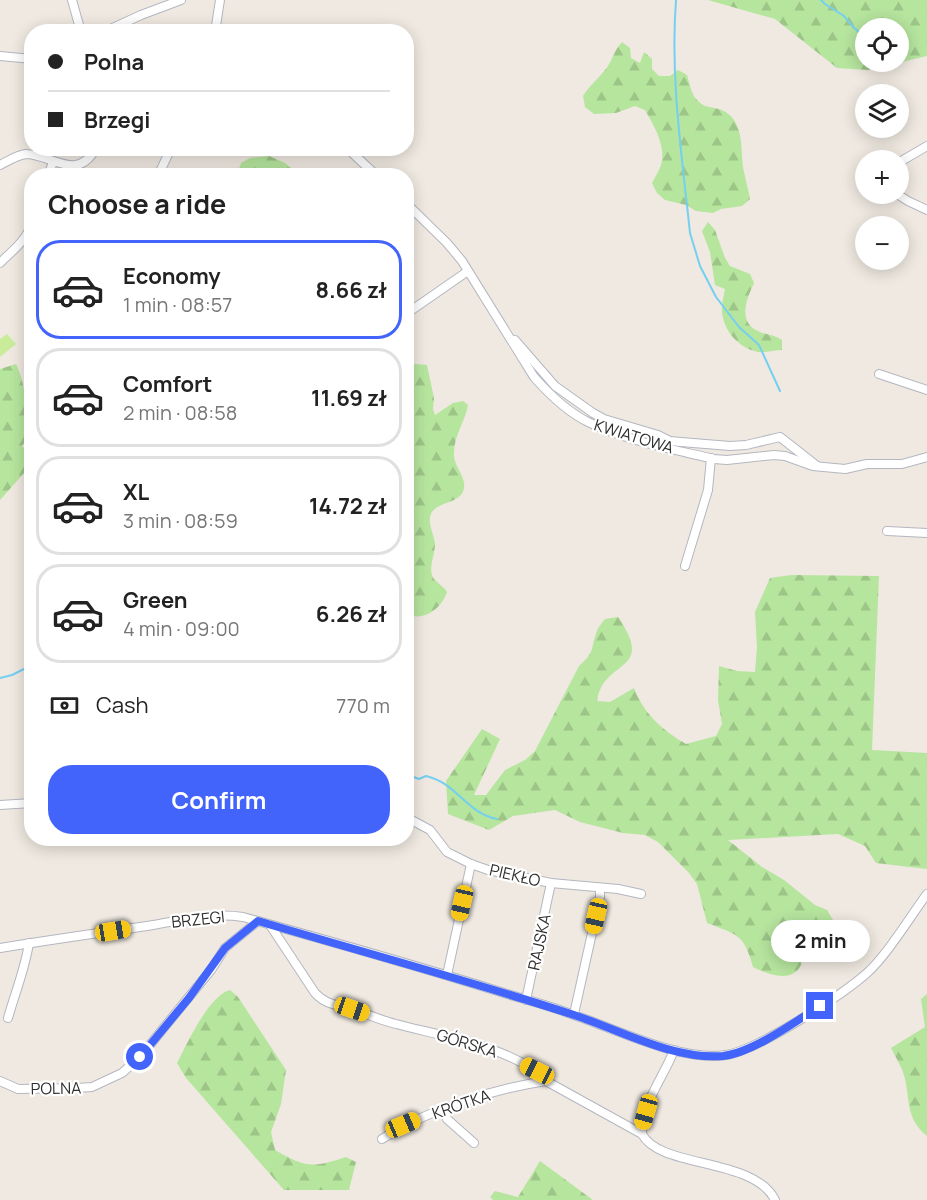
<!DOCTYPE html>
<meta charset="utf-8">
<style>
:root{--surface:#fff;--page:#f2f2f2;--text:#222;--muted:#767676;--line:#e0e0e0;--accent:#4264fb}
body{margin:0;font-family:Manrope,sans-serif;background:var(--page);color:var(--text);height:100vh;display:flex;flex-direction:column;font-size:22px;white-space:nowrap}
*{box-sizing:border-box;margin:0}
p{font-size:20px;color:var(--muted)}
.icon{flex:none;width:33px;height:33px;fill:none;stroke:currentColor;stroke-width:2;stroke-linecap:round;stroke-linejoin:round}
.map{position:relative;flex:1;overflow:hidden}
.drawer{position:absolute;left:24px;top:168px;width:390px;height:678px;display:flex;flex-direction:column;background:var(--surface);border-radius:24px;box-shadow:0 3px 15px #0003}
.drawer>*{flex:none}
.banner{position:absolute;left:24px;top:24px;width:390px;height:132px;border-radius:24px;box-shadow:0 3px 15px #0003;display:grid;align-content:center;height:132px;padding:0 24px;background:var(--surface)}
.fabs{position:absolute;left:855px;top:18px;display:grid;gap:12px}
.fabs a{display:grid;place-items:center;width:54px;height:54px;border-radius:50%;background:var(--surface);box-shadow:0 3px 15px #0003;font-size:30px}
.end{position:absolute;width:27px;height:27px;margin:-14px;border:8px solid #4264fb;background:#fff;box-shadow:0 0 0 3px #fff}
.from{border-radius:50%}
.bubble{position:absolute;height:42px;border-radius:21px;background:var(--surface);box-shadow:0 3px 15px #0003;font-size:20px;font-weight:700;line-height:42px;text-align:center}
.car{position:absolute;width:18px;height:36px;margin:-18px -9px;border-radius:8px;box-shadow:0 0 4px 2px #0007;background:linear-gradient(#f5c518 24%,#345 0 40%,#f5c518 0 76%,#345 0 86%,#f5c518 0)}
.banner b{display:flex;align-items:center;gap:21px;height:57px;font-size:22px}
.banner b+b{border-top:2px solid var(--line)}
.banner i{width:15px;height:15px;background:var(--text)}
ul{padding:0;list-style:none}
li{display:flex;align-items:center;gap:18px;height:99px;margin:0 12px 9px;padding:0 12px;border:3px solid var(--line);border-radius:24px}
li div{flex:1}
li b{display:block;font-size:22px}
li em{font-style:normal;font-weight:700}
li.active{border-color:var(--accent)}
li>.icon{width:54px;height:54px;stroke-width:1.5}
h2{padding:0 24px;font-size:27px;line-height:72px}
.pay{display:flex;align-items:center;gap:15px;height:66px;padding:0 24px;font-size:22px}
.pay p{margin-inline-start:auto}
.cta{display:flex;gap:12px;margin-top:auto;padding:12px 24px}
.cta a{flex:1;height:69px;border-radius:24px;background:var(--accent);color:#fff;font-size:24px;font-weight:700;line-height:69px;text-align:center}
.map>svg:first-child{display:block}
.forest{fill:url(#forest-firs);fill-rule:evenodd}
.pitch{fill:#c9ec9a}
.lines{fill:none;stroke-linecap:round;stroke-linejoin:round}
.stream{stroke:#75cff0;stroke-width:2}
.minor-casing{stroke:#b4b7c1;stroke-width:10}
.minor{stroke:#fff;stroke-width:8}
.route{stroke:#4264fb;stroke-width:8}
.labels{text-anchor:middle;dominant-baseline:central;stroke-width:4.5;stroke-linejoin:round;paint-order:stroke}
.street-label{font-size:16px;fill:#2e2e2e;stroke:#fff}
</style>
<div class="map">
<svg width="927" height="1200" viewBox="0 0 927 1200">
<defs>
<pattern id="forest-firs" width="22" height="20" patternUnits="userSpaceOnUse" patternTransform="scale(1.5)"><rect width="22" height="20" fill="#b6e59e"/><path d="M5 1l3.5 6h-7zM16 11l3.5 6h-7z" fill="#9dc588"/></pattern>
</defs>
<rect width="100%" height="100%" fill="#efe9e1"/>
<g class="forest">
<path d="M 708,0 L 927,0 L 927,56 L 868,70 L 837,68 L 775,19 ZM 866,28 L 898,28 L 898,62 L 866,62 Z"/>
<path d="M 622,42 L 630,48 L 631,58 L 640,63 L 644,52 L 652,59 L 652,69 L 659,76 L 670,76 L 678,70 L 687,75 C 690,84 691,95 698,101 C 708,112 722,103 734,120 C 743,133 741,152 743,167 C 745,178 748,188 750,199 L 742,206 L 721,209 L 713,213 L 696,211 L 686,205 L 665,200 L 657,193 L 652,183 C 655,177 659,171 661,165 C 667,147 653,124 645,110 L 635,106 L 616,113 L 594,114 L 585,107 L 583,96 C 589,86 598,79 605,70 C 613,61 613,51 622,42 Z"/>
<polygon points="269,156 285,163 300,175 237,175 241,163 250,158"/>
<path d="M 708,222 L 715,230 L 725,258 L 730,266 L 750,274 L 754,283 C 746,300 737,323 760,332 C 769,335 775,335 782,340 L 782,350 C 774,350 765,353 758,352 C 739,348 724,332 722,312 C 721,305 724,296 725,289 L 715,285 L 710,252 L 702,231 Z"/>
<path d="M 406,363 L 427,365 L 434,398 L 433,409 L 435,415 L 453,403 L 463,401 L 468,405 C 465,422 454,435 454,453 C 453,466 466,476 464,488 C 462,503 440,501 432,512 C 426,521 434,534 435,544 C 435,554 429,567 432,575 C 434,582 443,585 447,592 C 441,609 424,622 406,614 Z"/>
<path d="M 16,364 C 27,386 26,412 29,437 L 22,446 L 31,456 L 31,473 L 25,472 L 0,500 L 0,369 Z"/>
<path d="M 791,575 L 879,576 L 872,750 L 927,753 L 927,869 L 876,863 L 865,846 L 838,834 L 728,840 L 762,867 L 784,880 L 815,905 L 827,910 L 833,920 L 829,933 L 805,941 C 803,948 804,959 801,965 C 792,984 766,974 753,967 C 744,934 738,935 707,923 L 697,884 L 689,873 L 658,842 L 645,835 L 623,833 L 580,822 L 555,810 L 513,816 L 489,830 L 448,814 L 446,781 L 482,729 L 500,739 L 474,795 L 486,795 L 505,770 L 525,760 L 535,751 L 579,666 C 596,651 590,649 597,631 C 598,627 603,622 605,619 L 618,617 C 657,674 603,658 597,701 L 610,702 L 634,688 C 644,714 662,730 686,744 L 716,736 L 722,724 L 718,700 L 719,666 L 737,671 L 755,672 L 757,647 L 755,612 L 770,578 Z"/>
<path d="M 230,990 L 238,997 L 286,1070 L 281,1104 L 271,1132 L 275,1150 C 306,1168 312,1168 346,1157 L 356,1162 L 349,1190 L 284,1190 L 186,1078 L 177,1063 C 187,1044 209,995 230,990 Z"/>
<path d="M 927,994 L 927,1136 C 906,1119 910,1101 905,1079 C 903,1069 896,1058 891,1048 L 925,1027 L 921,999 Z"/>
<polygon points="540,1161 593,1200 493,1200 490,1197 495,1191 518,1197"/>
</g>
<polygon class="pitch" points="7,334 16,344 0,357 0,339"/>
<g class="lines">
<g class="stream">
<path d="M 676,0 C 670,78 682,156 690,233 L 700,266 L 716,297 L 739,327 L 759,345 L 780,391"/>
<polyline points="821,0 825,4 844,16 854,28 866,37"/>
<polyline points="898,56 900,57"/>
<polyline points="0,678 12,675 32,665"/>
<path d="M 406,774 L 419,779 L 426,776 C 457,783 466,813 497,819"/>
</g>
<g class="minor-casing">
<g id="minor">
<polyline points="72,0 81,32"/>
<polyline points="104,32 141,15 181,0"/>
<polyline points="215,32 220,0"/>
<polyline points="0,56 32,59"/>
<polyline points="347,148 377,176"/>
<polyline points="898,163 927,146"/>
<path d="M 0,165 C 8,161 17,155 26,154 C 51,154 77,183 96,148"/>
<polyline points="48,176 53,162"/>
<polyline points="158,176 171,148"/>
<polyline points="897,194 908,201 927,210"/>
<path d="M 406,203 L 447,243 L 462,261 L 534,377 C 549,394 568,412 588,422 C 627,441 672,449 714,459 L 727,460 L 774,455 L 785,456 L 813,466 L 845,469 L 867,464 L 902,464 L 927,457"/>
<path d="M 0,263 C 13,250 26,241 32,223"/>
<polyline points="406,314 468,271"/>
<polyline points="515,340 555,386 593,413 604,419 658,435 670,441 681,442 730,446 746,445 780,437 817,466"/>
<polyline points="879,374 927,390"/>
<polyline points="887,531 927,533"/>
<polyline points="685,566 708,490 711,458"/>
<polyline points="0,805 32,803"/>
<polyline points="406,817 430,830 447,852 471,864 488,870 551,883 618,889 641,894"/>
<path d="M 270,925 L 315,993 C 328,1007 339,1004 356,1010 C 369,1015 383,1021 396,1024 C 440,1036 515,1047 546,1081 L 642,1134 C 660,1169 754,1157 775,1200"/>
<path d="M 0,948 C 49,940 98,933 147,926 C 180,921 209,912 243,917 C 330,941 418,966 504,993 C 527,1000 551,1006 574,1015 C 616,1029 681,1062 726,1055 C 758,1050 842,995 867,973 C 887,955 910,917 927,894"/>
<polyline points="447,975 471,864"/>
<polyline points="526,1000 551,883"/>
<polyline points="574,1014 600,897 600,888"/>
<path d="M 8,1018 C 15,993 25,969 29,943"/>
<polyline points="0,1081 18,1089 77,1088 92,1087 122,1073 140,1057 211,970 225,948 258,921"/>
<polyline points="444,1110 447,1119 474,1143"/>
<path d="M 642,1134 C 641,1104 664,1077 674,1050"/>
<path d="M 382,1139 C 427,1110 493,1089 546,1081"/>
</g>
</g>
<use href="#minor" class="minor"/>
</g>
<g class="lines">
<path class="route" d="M 140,1057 L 189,998 L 225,948 L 258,921 C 362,952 467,980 571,1014 C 618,1029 672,1060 723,1056 C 752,1053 795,1022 820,1006"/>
</g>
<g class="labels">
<g class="street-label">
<text transform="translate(634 436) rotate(17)">KWIATOWA</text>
<text transform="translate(515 875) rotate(13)">PIEKŁO</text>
<text transform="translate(198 919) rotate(-6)">BRZEGI</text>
<text transform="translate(539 942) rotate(-78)">RAJSKA</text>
<text transform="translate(467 1043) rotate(17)">GÓRSKA</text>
<text transform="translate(56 1088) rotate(-1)">POLNA</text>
<text transform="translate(461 1104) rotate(-19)">KRÓTKA</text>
</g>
</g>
</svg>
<div class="fabs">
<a><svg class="icon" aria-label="locate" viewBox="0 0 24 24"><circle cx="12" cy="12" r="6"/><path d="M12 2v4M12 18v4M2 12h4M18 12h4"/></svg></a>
<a><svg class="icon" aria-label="layers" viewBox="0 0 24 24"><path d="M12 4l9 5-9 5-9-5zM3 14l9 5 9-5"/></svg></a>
<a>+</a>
<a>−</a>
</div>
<i class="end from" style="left:140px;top:1057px"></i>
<i class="end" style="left:820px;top:1006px"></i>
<div class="bubble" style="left:771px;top:920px;width:99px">2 min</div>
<i class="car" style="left:462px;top:903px;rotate:193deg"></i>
<i class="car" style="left:596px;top:916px;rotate:193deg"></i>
<i class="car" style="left:113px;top:931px;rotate:81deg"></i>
<i class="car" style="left:352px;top:1009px;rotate:109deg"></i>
<i class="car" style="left:537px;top:1071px;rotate:297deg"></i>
<i class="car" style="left:646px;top:1112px;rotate:196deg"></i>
<i class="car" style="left:403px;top:1125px;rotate:67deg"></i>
<div class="banner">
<b><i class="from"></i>Polna</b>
<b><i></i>Brzegi</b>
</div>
<section class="drawer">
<h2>Choose a ride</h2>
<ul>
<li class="active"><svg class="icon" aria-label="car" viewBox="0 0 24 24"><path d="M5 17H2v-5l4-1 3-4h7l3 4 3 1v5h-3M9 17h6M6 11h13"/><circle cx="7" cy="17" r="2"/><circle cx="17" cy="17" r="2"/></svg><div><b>Economy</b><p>1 min · 08:57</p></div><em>8.66 zł</em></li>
<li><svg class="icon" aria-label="car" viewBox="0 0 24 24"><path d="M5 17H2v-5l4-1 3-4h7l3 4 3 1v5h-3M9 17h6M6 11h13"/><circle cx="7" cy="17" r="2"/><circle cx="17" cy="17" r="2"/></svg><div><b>Comfort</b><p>2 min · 08:58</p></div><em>11.69 zł</em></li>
<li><svg class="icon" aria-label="car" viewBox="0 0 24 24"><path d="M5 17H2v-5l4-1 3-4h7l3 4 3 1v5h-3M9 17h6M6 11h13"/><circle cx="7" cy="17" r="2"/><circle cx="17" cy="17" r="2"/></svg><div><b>XL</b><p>3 min · 08:59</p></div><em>14.72 zł</em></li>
<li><svg class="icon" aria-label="car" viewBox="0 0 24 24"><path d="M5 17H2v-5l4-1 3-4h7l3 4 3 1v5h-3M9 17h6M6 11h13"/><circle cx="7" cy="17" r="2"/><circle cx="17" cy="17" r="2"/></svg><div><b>Green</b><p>4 min · 09:00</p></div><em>6.26 zł</em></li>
</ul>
<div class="pay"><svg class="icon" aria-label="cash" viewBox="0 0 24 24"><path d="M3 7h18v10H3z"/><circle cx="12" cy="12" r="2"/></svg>Cash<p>770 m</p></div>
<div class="cta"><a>Confirm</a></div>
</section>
</div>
